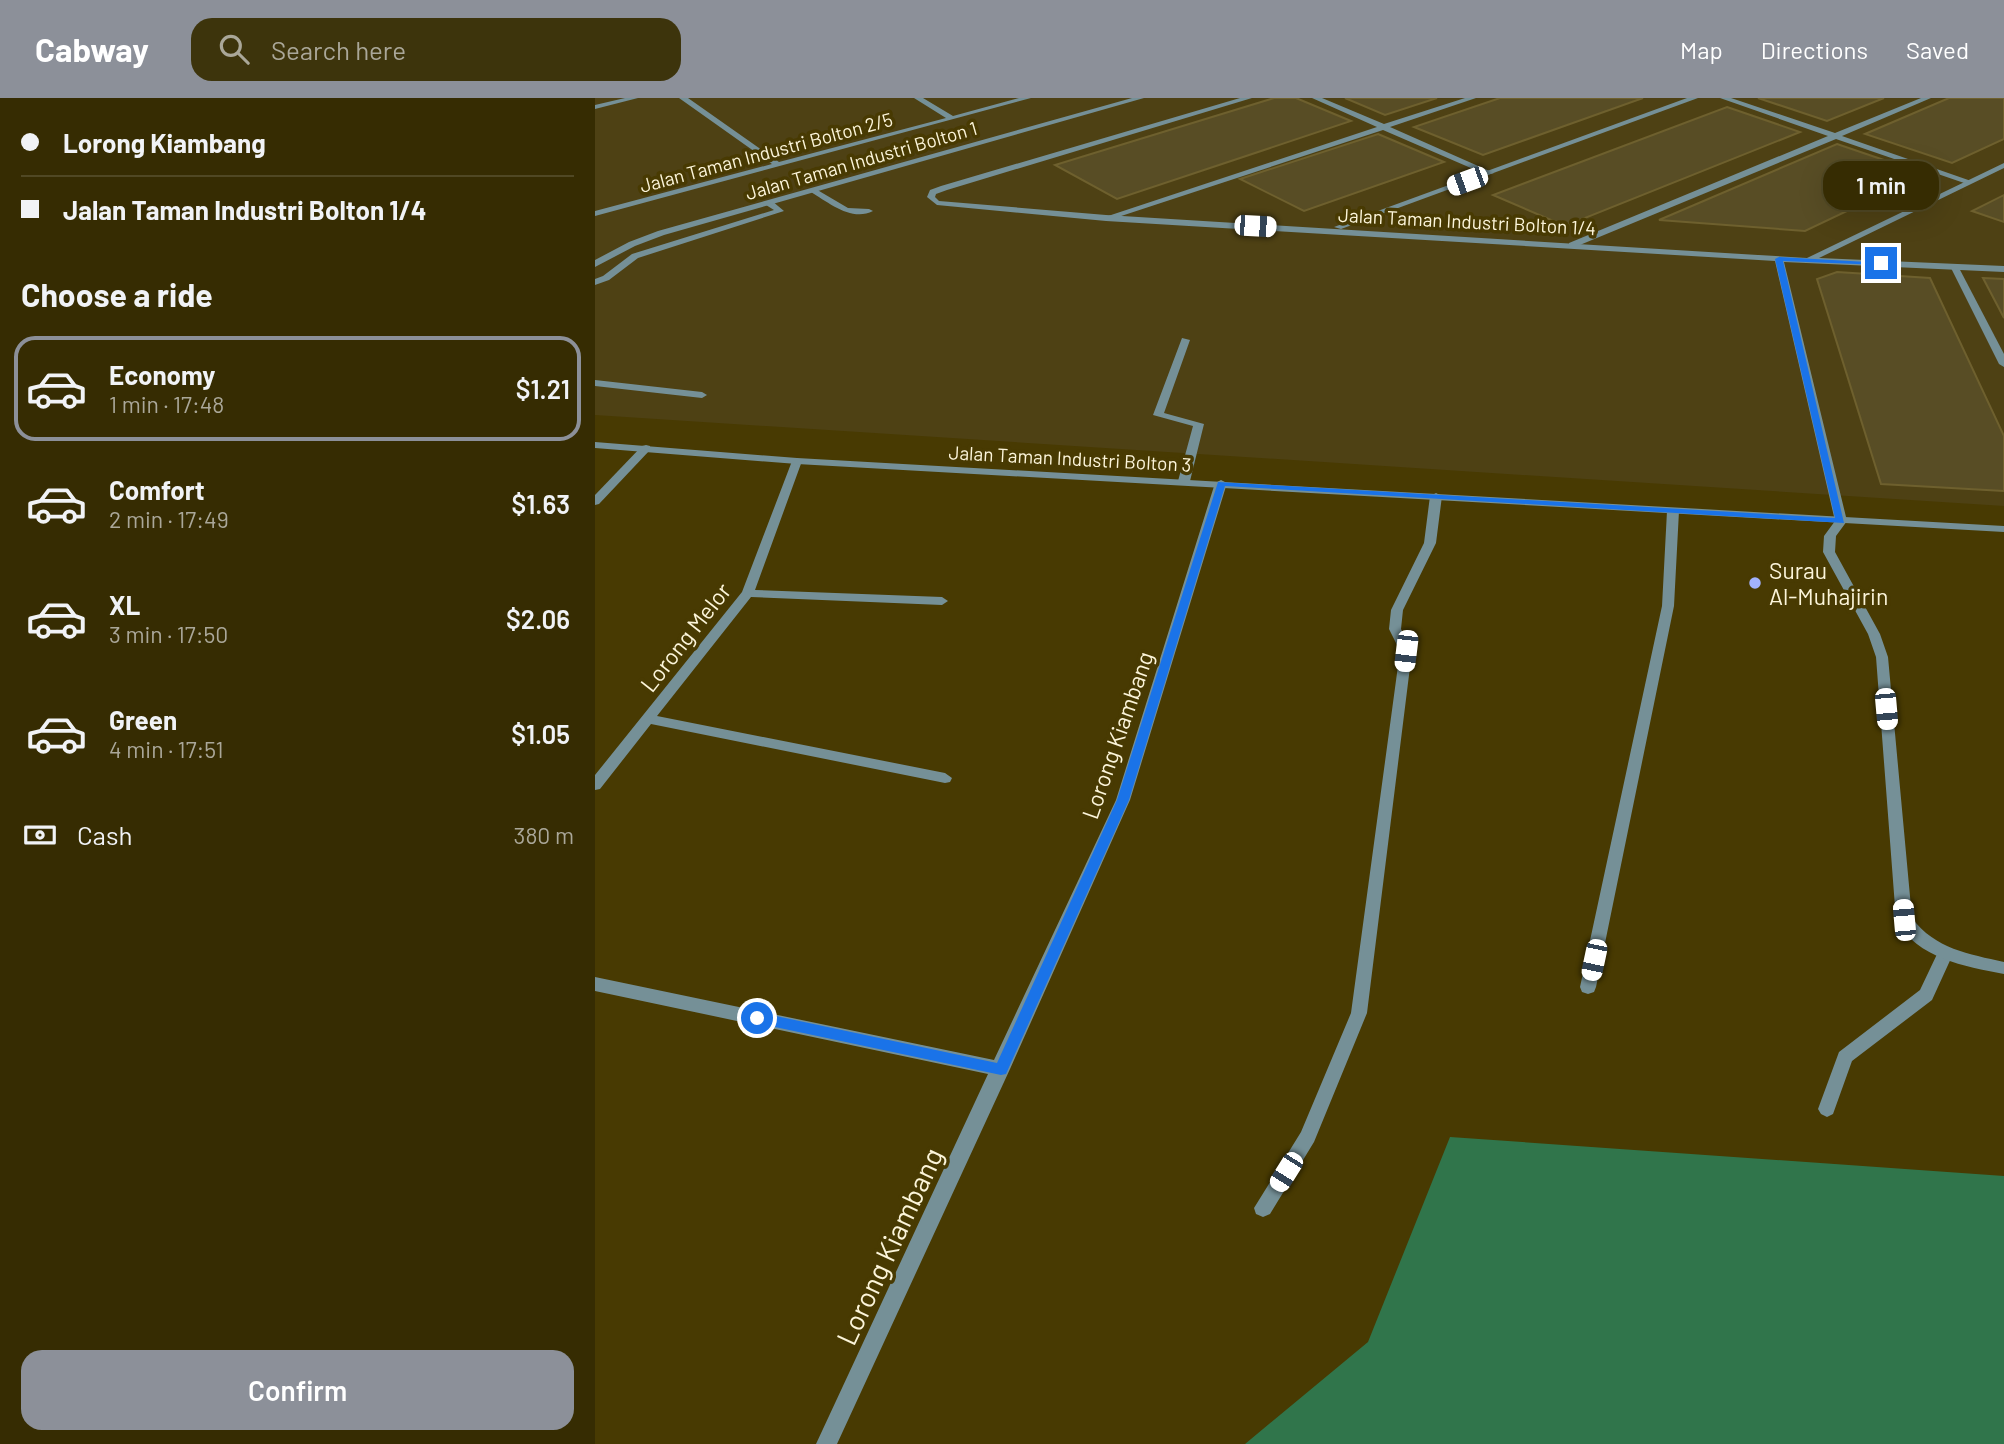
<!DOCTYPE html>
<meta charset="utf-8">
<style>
:root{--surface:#362c02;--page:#3d340c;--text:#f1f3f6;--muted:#aaa799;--line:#504824;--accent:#8c9099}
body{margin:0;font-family:Barlow,sans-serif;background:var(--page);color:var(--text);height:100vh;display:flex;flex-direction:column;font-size:26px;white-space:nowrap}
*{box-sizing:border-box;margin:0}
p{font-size:23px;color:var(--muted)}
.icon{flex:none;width:38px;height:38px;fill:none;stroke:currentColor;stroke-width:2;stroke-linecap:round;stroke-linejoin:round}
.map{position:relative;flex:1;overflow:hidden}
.drawer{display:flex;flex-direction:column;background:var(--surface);width:595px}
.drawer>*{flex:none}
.hud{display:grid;align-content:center;height:154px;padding:0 21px;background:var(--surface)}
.end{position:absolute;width:32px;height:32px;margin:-16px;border:9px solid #1a73e8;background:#fff;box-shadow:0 0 0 4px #fff}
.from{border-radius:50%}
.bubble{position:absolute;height:49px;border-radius:21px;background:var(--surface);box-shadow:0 7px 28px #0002,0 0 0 2px var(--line);font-size:23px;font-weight:600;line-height:49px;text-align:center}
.car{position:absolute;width:21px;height:42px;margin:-21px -10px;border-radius:9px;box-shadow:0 0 5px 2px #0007;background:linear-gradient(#fff 24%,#345 0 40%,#fff 0 76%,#345 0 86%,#fff 0)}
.hud b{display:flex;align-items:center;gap:24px;height:66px;font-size:26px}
.hud b+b{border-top:2px solid var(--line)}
.hud i{width:18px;height:18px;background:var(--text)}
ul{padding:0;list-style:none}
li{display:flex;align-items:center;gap:21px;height:105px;margin:0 14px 10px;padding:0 7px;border:4px solid transparent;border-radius:21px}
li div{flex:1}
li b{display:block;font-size:26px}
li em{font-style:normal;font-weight:600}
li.on{border-color:var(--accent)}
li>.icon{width:63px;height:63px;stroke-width:1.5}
h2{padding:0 21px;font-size:32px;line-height:84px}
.pay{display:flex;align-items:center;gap:18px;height:77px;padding:0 21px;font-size:26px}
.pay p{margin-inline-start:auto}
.cta{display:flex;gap:14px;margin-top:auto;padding:14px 21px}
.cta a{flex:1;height:80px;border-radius:21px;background:var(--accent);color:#fff;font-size:28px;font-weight:600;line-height:80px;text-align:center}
header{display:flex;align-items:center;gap:42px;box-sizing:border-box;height:98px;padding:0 35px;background:var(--accent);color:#fff}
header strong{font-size:33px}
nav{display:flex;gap:38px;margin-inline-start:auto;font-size:24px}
.search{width:490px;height:63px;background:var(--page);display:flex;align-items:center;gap:18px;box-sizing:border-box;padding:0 24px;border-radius:21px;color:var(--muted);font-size:26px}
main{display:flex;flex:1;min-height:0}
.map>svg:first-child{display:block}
.built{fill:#4e4114}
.green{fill:#30754b}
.building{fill:#584d25;stroke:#6e602e;stroke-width:2}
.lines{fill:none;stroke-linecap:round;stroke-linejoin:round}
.service{fill:#759097;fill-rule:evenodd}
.minor{fill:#759097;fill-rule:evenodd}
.tertiary{fill:#759097;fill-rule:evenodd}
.route{fill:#1a73e8}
.poi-dot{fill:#a2b2fd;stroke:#483a02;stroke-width:2.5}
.labels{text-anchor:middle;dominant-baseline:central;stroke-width:7;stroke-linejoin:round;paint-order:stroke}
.far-street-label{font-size:19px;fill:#fcf5da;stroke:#483a02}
.poi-label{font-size:23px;fill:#fcf5da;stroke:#483a02;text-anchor:start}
.street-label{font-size:23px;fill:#fcf5da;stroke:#483a02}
.near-street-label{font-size:28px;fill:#fcf5da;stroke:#483a02}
</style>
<header>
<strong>Cabway</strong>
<div class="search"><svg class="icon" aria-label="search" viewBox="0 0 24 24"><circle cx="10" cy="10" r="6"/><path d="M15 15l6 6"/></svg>Search here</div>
<nav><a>Map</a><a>Directions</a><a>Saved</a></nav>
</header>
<main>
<section class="drawer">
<div class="hud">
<b><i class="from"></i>Lorong Kiambang</b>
<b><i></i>Jalan Taman Industri Bolton 1/4</b>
</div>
<h2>Choose a ride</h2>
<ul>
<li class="on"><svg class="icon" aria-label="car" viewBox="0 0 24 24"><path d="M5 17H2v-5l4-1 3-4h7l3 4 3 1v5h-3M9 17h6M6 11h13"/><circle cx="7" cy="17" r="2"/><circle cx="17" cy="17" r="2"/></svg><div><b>Economy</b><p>1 min · 17:48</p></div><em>$1.21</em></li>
<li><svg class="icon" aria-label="car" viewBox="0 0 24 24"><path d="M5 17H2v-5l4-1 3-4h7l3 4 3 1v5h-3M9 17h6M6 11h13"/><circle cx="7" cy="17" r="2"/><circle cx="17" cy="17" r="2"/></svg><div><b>Comfort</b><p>2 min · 17:49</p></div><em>$1.63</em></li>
<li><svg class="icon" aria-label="car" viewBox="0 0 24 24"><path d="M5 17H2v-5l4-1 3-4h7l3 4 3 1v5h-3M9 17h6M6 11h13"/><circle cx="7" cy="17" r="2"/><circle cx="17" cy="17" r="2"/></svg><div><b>XL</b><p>3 min · 17:50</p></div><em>$2.06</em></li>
<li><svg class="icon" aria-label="car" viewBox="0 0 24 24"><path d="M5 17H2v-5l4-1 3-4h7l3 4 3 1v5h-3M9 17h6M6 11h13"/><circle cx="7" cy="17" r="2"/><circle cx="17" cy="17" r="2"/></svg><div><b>Green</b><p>4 min · 17:51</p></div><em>$1.05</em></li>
</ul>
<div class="pay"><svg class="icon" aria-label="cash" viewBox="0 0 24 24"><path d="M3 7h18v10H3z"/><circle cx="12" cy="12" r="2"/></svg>Cash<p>380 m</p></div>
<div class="cta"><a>Confirm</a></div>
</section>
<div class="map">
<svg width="1409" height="1346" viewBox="0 0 1409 1346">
<rect width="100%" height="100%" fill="#483a02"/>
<polygon class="built" points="0,0 1409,0 1409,408 0,317"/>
<polygon class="green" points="855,1039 1409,1078 1409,1346 650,1346 773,1244"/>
<g class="building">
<polygon points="679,0 701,0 756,23 522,101 460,67"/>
<polygon points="750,0 842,0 790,17"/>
<polygon points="905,0 1048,0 888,57 819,29"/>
<polygon points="1163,0 1289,0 1232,23"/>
<polygon points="1354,0 1409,0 1409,41 1357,65 1270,36"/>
<polygon points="1132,9 1205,34 970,128 898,97"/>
<polygon points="783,36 849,64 709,113 645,81"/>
<polygon points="1242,46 1330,76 1210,133 1064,122"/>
<polygon points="1409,97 1409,124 1377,113"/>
<polygon points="1242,174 1335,180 1409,338 1409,393 1286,386 1222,181"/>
<polygon points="1388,180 1409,181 1409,220"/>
</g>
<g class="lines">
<g class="service">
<polygon points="30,0 43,0 0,11 0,7"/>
<polygon points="717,0 727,0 789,26 870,0 881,0 795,29 899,75 892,77 788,32 514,122 507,120 782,29"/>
<polygon points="1125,0 1136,0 1240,35 1326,0 1336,0 1247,38 1379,84 1372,86 1241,41 980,149 974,149 974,145 1233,38"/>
<path d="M 219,90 L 253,110 L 274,111 L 278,113 C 257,124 234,105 216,94 L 215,92 Z"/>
<polygon points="171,103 177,103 189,113 43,160 14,182 0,187 0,181 8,178 37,156 179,112 171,107"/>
<polygon points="1356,166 1363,168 1409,256 1409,269 1404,266 1355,168"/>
<polygon points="587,240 595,242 569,315 609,326 595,383 589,386 583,383 598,328 558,317"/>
<polygon points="0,282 107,294 112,297 107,300 0,288"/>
<polygon points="1350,850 1356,852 1358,856 1337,902 1257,963 1238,1016 1232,1019 1226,1016 1223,1011 1244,954 1325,892 1344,852"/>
</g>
<g class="minor">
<polygon points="84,0 93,0 184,64 351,20 319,0 328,0 358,18 424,0 436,0 0,118 0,113 177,66"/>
<path d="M 645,0 L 657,0 L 352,92 L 341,96 L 340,99 L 344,103 L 511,117 L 1212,160 L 1409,65 L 1409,70 L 1224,160 L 1409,168 L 1409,174 L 1189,164 L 1252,423 L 1241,438 L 1240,454 L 1285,536 L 1293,559 L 1317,820 C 1340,851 1374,856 1409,864 L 1409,876 C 1369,868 1323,861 1301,822 L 1281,559 L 1273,536 L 1228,454 L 1229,438 L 1240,423 L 1180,163 L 511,123 L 342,107 L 332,99 L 335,92 L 346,88 Z"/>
<polygon points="1092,0 1103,0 746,131 739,129"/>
<polygon points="51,347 55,348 55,352 4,406 0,407 0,397 47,348"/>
<polygon points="202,360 207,363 160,492 347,499 353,503 347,507 156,499 62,618 350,675 357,680 355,684 350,685 56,626 5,691 0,692 0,677 147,494 197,363"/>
<polygon points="626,382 632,385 535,702 415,971 242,1346 221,1346 393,976 0,893 0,879 399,962 521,702 620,385"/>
<polygon points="841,395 847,398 841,445 808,512 806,531 817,553 772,915 719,1044 675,1116 668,1119 661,1116 659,1110 706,1034 756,915 805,553 794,531 796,512 829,445 835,398"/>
<polygon points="1078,410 1084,413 1079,508 1001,889 999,894 993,896 987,894 985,889 1067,508 1072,413"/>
</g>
<g class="tertiary">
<polygon points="537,0 549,0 69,137 40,148 0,169 0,162 34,144 63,133"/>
<polygon points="0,344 202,360 1409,428 1409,434 202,366 0,350"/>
</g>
</g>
<polygon class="route" points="1184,159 1290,165 1286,167 1188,163 1249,425 630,388 534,702 411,976 406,977 157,924 157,916 162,914 402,965 522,702 623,384 1240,420 1180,161"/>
<circle class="poi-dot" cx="1160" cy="485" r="7"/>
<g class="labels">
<g class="far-street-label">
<text transform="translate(171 54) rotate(-15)">Jalan Taman Industri Bolton 2/5</text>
<text transform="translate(266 62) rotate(-16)">Jalan Taman Industri Bolton 1</text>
<text transform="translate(872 123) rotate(3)">Jalan Taman Industri Bolton 1/4</text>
<text transform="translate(475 360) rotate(3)">Jalan Taman Industri Bolton 3</text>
</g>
<g class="poi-label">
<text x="1174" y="472">Surau<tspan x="1174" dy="26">Al-Muhajirin</tspan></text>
</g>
<g class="street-label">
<text transform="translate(90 539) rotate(-52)">Lorong Melor</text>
<text transform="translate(522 637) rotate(-71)">Lorong Kiambang</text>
</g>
<g class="near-street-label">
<text transform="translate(294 1148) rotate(-65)">Lorong Kiambang</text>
</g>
</g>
</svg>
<i class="end from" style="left:162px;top:920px"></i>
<i class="end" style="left:1286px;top:165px"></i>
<div class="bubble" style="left:1228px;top:63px;width:116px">1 min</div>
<i class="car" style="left:872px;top:83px;rotate:250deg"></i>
<i class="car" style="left:660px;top:128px;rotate:93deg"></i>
<i class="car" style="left:811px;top:553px;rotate:187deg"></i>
<i class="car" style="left:1291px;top:611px;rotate:175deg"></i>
<i class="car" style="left:1309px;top:822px;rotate:355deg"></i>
<i class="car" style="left:999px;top:862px;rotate:192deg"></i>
<i class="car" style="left:691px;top:1074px;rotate:212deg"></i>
</div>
</main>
